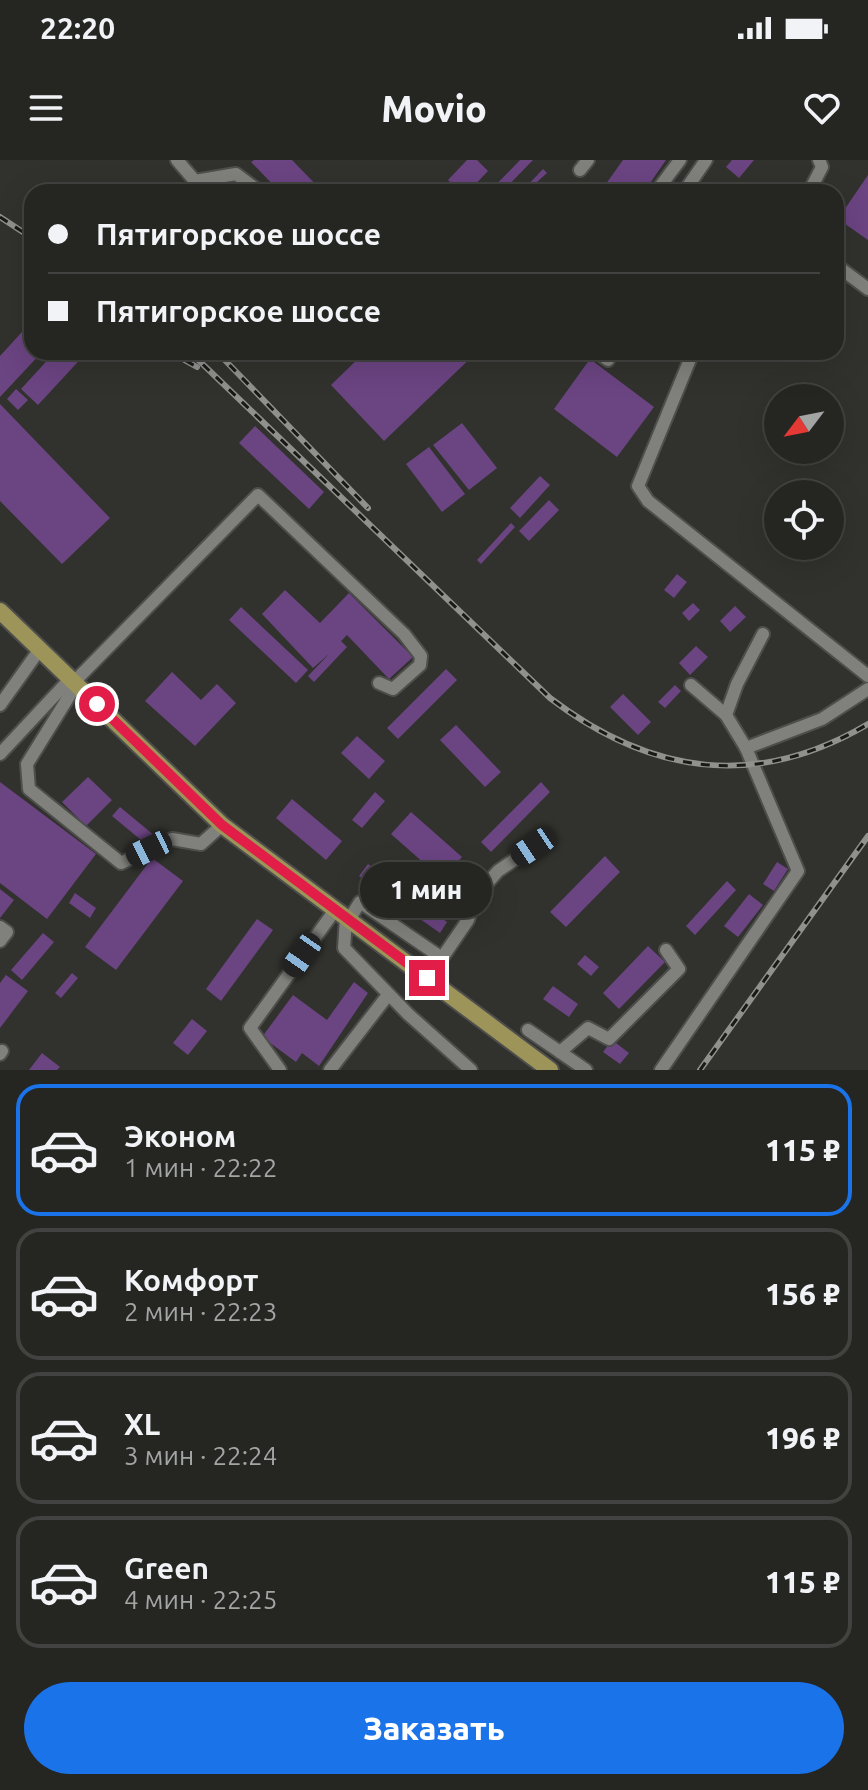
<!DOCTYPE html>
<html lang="ru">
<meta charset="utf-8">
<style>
:root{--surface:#252522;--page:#2d2d2a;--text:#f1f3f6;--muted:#a3a5a5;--line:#424240;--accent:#1a73e8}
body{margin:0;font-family:Ubuntu,sans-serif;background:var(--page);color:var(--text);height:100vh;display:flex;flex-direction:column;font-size:30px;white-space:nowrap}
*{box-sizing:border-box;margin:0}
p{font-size:26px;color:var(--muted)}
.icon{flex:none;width:44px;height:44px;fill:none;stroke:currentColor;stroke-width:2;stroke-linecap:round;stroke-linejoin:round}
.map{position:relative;height:910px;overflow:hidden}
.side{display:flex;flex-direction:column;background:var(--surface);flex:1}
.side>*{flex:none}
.guide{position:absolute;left:24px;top:24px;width:820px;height:176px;border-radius:24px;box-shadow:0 8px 32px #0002,0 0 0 2px var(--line);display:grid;align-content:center;height:176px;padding:0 24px;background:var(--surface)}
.needle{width:52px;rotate:238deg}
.controls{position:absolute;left:764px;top:224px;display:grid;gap:16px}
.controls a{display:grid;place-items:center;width:80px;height:80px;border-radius:50%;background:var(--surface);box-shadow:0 8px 32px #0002,0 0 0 2px var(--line);font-size:40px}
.end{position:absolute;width:36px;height:36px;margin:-18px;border:10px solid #e11d48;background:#fff;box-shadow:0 0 0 4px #fff}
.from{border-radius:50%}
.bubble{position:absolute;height:56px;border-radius:28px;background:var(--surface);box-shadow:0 8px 32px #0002,0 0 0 2px var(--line);font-size:26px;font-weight:800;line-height:56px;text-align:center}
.car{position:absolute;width:24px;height:48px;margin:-24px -12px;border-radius:10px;box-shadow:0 0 6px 2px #0007;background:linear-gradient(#222 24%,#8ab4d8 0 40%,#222 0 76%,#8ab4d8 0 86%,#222 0)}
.guide b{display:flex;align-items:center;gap:28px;height:76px;font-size:30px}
.guide b+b{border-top:2px solid var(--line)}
.guide i{width:20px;height:20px;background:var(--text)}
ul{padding:14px 0 0;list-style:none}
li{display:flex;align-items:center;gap:24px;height:132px;margin:0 16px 12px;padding:0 8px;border:4px solid var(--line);border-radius:24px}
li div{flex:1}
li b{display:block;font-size:30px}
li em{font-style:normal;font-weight:800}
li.current{border-color:var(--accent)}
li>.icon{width:72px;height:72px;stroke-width:1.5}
.button{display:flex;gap:16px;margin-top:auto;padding:16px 24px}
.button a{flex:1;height:92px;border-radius:48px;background:var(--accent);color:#fff;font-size:32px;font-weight:800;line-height:92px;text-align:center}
.status{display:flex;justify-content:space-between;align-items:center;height:56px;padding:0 40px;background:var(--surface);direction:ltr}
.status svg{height:22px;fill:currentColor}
header{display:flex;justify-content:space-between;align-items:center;height:104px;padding:0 24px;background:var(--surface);font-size:36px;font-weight:800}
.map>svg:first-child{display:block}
.building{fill:#6b4482}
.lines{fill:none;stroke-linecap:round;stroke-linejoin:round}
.minor-casing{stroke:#4e4e4c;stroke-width:16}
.major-casing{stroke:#4e4e4c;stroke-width:20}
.minor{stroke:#80807c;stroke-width:12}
.major{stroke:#9c9459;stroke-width:16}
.rail-casing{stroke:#90908d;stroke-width:6}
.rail{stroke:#191917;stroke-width:3;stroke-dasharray:9;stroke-linecap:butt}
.route{stroke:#e11d48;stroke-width:10}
</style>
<div class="status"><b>22:20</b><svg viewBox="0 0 49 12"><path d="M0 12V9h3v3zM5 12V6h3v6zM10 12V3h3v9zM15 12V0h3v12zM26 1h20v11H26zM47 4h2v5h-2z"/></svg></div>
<header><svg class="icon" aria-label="menu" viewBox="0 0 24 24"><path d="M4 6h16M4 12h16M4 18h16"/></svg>Movio<svg class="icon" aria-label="heart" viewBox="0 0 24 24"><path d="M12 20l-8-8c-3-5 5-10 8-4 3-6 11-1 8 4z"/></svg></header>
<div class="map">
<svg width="868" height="910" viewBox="0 0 868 910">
<rect width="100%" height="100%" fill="#31312d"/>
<g class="building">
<polygon points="254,0 292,0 323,32 280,32 251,2"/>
<polygon points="467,0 477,0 488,11 468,32 460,32 448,20"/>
<polygon points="520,0 533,0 502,32 489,32"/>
<polygon points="623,0 666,0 644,32 608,32 603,28"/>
<polygon points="732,0 754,0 739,18 726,7"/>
<polygon points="543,9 547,13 526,32 523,30"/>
<polygon points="868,15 868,80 838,59"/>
<polygon points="32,161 32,192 42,192 0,237 0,196"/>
<polygon points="55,192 87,192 38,245 21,229"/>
<polygon points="365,192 477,192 384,281 331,225"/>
<polygon points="590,199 654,247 617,297 554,249"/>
<polygon points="16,229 28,240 18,250 7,239"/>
<polygon points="0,244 110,358 62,404 0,341"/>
<polygon points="462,263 497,308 469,330 433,285"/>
<polygon points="255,266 324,332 309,349 239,283"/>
<polygon points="429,287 465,334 442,352 406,304"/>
<polygon points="540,316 550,325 520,358 510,348"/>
<polygon points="549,340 559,350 529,381 519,371"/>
<polygon points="511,363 515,367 481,404 477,400"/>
<polygon points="677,414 687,422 674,438 664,430"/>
<polygon points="285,430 320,463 349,433 413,497 389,519 347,475 341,481 347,487 314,522 308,516 329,494 313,508 262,454"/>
<polygon points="693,443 700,450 689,461 682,453"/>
<polygon points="735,446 746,457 730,472 720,461"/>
<polygon points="241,447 308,510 296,523 229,460"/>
<polygon points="696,486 708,497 690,515 679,503"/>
<polygon points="446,509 457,520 398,579 387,568"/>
<polygon points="172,512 201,540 217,524 236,543 195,586 145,541"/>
<polygon points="675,525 681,531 665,548 658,542"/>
<polygon points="623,534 651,562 638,575 610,547"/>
<polygon points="456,565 501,612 485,627 440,580"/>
<polygon points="357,576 385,601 369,619 341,593"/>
<polygon points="88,617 112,640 86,666 62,642"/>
<polygon points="0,622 96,694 47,759 0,723"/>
<polygon points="541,622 550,632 491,692 481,682"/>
<polygon points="375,632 385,641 362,668 352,660"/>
<polygon points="292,639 342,681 326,700 276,658"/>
<polygon points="120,647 155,676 147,685 112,656"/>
<polygon points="411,652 462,697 442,719 391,674"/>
<polygon points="605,696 620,712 566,767 550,752"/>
<polygon points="152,698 183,721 116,810 85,787"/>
<polygon points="777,702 788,709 774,731 763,724"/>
<polygon points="368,704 447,762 440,773 359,716"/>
<polygon points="727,721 736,730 695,775 686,766"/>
<polygon points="0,729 14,740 0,758"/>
<polygon points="75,733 96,748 90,758 69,743"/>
<polygon points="749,734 763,745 738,777 724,766"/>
<polygon points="257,759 273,770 221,841 206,829"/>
<polygon points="43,773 54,782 22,820 11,810"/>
<polygon points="648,786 665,802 619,849 603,833"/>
<polygon points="585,795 599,807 591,816 577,804"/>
<polygon points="72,813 78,818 61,838 55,833"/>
<polygon points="6,815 28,831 0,868 0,823"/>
<polygon points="354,822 368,833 319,906 302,893 296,902 262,877 293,835 327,860"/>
<polygon points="553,826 578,844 569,857 543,839"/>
<polygon points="192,859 207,871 188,895 173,883"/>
<polygon points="612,880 629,893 620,904 603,892"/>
<polygon points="42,893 60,907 57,910 29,910"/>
</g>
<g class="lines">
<g class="minor-casing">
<g id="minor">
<polyline points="177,0 195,21 236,14 260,32"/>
<polyline points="580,10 588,0"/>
<polyline points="656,32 680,0"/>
<polyline points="684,32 706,0"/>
<polyline points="809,32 822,7 819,0"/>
<polyline points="836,105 868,129"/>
<polyline points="597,192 608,200"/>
<polyline points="693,192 638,326 648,341 868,516"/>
<polyline points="74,522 258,335 404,474 421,496 420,505 393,529 379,523"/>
<polyline points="76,525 27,604 29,629 121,703 172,679 201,684 222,665"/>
<polyline points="0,545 40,489"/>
<polyline points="726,555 737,524 763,474"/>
<polyline points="746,588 822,559 868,529"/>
<polyline points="0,594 70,519"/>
<polyline points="346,759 344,788 408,854 471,910"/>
<polyline points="349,760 360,742 442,798 468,760 475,737 498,711 533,687"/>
<polyline points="0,767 7,772 0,781"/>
<polyline points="528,870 586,910"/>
<polyline points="560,892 588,868 609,879 679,809 666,790"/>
<polyline points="0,894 2,891"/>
<polyline points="280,910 250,868 335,750"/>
<polyline points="330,910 388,835"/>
<polyline points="661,910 798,711 746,588 726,555 691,525"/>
</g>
</g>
<g class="major-casing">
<polyline id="major" points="0,451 222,665 550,910"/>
</g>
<use href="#minor" class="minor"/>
<use href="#major" class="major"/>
<g class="rail-casing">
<g id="rail">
<polyline points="0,57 32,78"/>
<polyline points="170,192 197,207"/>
<path d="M 190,192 L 550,538 C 651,615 756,630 868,564"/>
<polyline points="217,192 368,348"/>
<polyline points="700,910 868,676"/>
</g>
</g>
<use href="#rail" class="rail"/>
</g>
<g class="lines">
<polyline class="route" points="97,544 222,665 427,818"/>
</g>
</svg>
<div class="controls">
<a><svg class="needle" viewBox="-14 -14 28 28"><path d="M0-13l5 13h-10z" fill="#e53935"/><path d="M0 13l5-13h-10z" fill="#a3a5a5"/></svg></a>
<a><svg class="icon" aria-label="locate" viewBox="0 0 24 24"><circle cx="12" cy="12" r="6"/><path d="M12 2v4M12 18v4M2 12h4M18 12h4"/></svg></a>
</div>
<i class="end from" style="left:97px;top:544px"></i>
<i class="end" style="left:427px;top:818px"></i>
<div class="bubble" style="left:360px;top:702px;width:132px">1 мин</div>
<i class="car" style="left:533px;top:687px;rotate:236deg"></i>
<i class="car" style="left:149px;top:689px;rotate:244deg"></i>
<i class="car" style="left:302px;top:795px;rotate:215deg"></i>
<div class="guide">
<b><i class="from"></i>Пятигорское шоссе</b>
<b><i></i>Пятигорское шоссе</b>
</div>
</div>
<section class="side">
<ul>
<li class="current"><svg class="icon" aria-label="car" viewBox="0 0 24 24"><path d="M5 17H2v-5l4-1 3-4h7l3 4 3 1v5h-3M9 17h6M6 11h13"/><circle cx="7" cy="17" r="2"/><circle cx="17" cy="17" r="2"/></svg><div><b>Эконом</b><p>1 мин · 22:22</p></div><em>115 ₽</em></li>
<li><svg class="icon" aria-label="car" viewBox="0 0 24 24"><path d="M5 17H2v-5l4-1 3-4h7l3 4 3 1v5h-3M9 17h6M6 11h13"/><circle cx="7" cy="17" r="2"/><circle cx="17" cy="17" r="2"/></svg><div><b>Комфорт</b><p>2 мин · 22:23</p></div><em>156 ₽</em></li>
<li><svg class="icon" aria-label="car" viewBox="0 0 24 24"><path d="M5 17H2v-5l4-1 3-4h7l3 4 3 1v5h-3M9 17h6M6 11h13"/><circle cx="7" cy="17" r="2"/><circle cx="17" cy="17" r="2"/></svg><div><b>XL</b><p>3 мин · 22:24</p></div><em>196 ₽</em></li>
<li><svg class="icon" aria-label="car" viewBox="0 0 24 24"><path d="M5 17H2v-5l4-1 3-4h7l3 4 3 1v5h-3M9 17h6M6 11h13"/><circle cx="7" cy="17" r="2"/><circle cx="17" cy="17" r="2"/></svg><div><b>Green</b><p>4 мин · 22:25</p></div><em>115 ₽</em></li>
</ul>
<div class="button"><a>Заказать</a></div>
</section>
